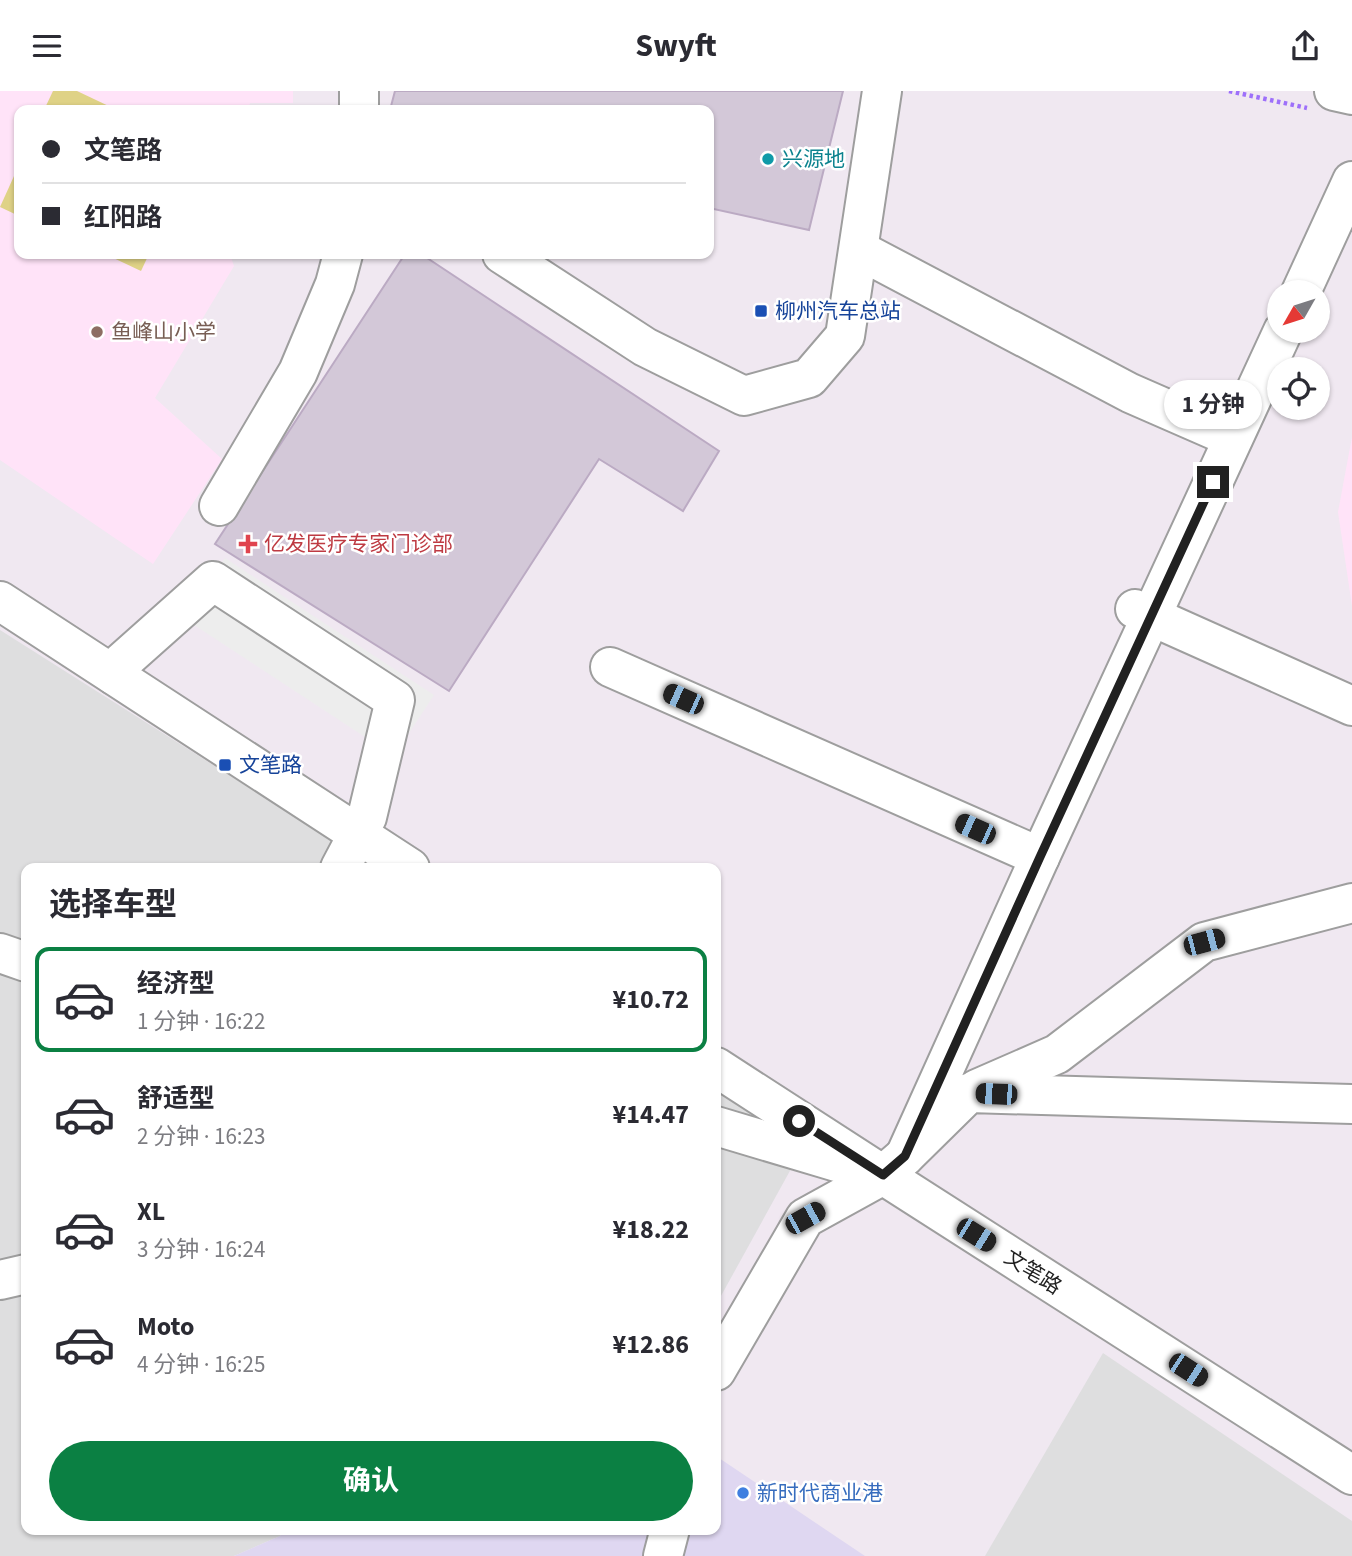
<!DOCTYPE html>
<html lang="zh">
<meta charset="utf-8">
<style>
:root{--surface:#fff;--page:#f7f7f7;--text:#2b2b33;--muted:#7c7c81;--line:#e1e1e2;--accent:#0b8043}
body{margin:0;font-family:"Source Sans 3","Noto Sans SC",sans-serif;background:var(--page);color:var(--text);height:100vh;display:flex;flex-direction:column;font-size:26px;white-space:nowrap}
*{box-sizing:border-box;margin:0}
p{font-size:23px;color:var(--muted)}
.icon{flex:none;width:38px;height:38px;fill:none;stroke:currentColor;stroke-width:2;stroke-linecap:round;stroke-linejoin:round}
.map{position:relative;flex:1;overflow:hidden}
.details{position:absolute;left:21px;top:772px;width:700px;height:672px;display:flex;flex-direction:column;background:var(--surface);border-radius:14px;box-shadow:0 2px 5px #0004}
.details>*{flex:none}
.banner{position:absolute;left:14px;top:14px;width:700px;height:154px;border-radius:14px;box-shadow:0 2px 5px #0004;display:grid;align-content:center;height:154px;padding:0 28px;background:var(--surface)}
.needle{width:46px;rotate:231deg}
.tools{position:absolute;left:1267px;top:189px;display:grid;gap:14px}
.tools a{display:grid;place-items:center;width:63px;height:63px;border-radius:50%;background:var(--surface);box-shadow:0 2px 5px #0004;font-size:35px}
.end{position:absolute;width:32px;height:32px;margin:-16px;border:9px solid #212121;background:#fff;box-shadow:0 0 0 4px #fff}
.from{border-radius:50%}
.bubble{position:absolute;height:49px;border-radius:24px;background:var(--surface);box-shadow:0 2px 5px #0004;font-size:23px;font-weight:700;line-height:49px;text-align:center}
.car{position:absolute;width:21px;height:42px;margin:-21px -10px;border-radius:9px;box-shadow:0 0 5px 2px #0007;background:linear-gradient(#222 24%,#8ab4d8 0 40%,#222 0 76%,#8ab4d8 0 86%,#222 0)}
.banner b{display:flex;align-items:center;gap:24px;height:66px;font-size:26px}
.banner b+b{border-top:2px solid var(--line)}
.banner i{width:18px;height:18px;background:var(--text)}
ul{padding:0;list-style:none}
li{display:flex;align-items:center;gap:21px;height:105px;margin:0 14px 10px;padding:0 14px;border:4px solid transparent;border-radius:14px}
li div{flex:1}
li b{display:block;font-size:26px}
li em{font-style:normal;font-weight:700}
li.selected{border-color:var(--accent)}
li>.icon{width:63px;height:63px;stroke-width:1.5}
h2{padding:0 28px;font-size:32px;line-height:84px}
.action{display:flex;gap:14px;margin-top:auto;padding:14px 28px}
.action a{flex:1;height:80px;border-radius:42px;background:var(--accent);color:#fff;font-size:28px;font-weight:700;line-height:80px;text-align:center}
header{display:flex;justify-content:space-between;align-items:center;height:91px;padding:0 28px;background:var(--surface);font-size:32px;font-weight:700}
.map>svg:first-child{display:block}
.residential{fill:#dededf}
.commercial{fill:#dfd7f1}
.education{fill:#ffe3f8}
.pitch{fill:#dfd286}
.parking{fill:#ededed}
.building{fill:#d3c8d8;stroke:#bbaac3;stroke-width:2}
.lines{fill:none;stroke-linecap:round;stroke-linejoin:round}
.minor-casing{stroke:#9e9e9e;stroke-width:42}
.path{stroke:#9e70fa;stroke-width:4.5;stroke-dasharray:3.5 3.5;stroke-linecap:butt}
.minor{stroke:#fff;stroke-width:38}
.route{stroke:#212121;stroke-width:9}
.culture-dot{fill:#0f9aa8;stroke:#fff;stroke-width:2.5}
.transit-dot{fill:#1a4fb4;stroke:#fff;stroke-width:2.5}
.education-dot{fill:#8d6e63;stroke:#fff;stroke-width:2.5}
.health-dot{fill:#e0444e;stroke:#fff;stroke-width:2.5}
.shop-dot{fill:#3f7fe0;stroke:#fff;stroke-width:2.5}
.labels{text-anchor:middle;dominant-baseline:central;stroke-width:5;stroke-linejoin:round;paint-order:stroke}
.culture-label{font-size:21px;fill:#0d838f;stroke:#fff;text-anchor:start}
.transit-label{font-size:21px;fill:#164399;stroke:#fff;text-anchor:start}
.education-label{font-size:21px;fill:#785e54;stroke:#fff;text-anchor:start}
.health-label{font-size:21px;fill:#be3a42;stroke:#fff;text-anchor:start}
.street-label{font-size:21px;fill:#212121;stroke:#fff}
.shop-label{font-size:21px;fill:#366cbe;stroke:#fff;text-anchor:start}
</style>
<header><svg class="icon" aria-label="menu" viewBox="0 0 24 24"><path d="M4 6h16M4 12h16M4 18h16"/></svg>Swyft<svg class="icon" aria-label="share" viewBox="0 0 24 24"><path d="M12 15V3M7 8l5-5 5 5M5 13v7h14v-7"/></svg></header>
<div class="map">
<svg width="1352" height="1465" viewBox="0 0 1352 1465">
<rect width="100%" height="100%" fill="#f0e8f1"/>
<g class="residential">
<polygon points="0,539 376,777 26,777 26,1438 283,1439 280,1445 234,1465 0,1465"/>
<polygon points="716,992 807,1049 716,1214"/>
<polygon points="1103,1262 1352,1430 1352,1465 985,1465"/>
</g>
<polygon class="commercial" points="716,1365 865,1465 234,1465 280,1445 283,1439 716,1438"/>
<g class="education">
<polygon points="0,0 293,0 293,12 250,12 248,19 19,19 19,163 230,163 234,175 155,307 222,368 153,473 0,369"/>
<polygon points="1352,346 1352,515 1338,421"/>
</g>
<g class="pitch">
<polygon points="53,0 77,0 115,18 114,19 44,19"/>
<polygon points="19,74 19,125 0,116"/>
<polygon points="105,163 149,163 141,180"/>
</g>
<polygon class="parking" points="225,467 434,604 394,665 185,528"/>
<g class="building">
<polygon points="395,0 843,0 809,139 709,117 709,19 390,19"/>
<polygon points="405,163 421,163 719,360 683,420 599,368 449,600 215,453"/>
</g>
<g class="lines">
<g class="minor-casing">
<g id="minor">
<polyline points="359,0 359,19"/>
<polyline points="1334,0 1352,4"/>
<polyline points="859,159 1130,302 1233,347"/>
<polyline points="502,163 645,256 744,305 809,287 845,245 882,0"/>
<polyline points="1301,201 1352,90"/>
<polyline points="219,415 298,281 335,193 343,163"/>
<polyline points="0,510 410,777"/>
<polyline points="1135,518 1352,615"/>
<polyline points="610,576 1040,766"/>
<polyline points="114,584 122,571 213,490 395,609 367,726 340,777"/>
<polyline points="0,862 26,871"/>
<polyline points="716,976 883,1084 1352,1384"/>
<polyline points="977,998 1057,963 1204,851 1352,812"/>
<polyline points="716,1035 840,1072"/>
<polyline points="905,1065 1040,766 1283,240"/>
<polyline points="0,1189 26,1183"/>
<polyline points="716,1280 805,1127 883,1084 905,1065 969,1002 1352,1013"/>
<polyline points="663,1465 670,1438"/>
</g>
</g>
<polyline class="path" points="1229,0 1307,17"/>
<use href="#minor" class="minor"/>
</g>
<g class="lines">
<polyline class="route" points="799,1030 883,1084 905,1065 1040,766 1213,391"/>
</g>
<circle class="culture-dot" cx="768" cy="68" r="7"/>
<g class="transit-dot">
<rect x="754" y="213" width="14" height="14" rx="3.5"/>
<rect x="218" y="667" width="14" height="14" rx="3.5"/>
</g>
<circle class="education-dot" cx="97" cy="241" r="7"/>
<path class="health-dot" d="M244.5 442.5h7v7h7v7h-7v7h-7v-7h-7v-7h7z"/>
<circle class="shop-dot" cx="743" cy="1402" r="7"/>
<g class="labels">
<g class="culture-label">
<text x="782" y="68">兴源地</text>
</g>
<g class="transit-label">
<text x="775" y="220">柳州汽车总站</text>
<text x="239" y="674">文笔路</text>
</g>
<g class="education-label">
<text x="111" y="241">鱼峰山小学</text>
</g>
<g class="health-label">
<text x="264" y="453">亿发医疗专家门诊部</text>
</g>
<g class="street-label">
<text transform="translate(1033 1181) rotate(33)">文笔路</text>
</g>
<g class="shop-label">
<text x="757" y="1402">新时代商业港</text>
</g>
</g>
</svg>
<div class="tools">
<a><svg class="needle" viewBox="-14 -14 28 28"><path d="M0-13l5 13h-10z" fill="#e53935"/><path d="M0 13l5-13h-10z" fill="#7c7c81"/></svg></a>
<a><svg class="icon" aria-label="locate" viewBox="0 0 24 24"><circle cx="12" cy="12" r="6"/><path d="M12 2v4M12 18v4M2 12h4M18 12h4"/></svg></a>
</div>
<i class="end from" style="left:799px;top:1030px"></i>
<i class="end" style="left:1213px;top:391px"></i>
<div class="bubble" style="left:1164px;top:289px;width:98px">1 分钟</div>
<i class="car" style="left:683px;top:608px;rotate:294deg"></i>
<i class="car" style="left:975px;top:738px;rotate:294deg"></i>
<i class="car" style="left:1204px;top:851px;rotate:75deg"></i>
<i class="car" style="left:996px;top:1003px;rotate:272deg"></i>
<i class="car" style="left:805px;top:1127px;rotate:61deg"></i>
<i class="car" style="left:976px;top:1144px;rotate:122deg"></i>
<i class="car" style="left:1188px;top:1279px;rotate:123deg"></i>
<div class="banner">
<b><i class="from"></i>文笔路</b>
<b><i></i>红阳路</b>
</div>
<section class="details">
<h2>选择车型</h2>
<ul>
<li class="selected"><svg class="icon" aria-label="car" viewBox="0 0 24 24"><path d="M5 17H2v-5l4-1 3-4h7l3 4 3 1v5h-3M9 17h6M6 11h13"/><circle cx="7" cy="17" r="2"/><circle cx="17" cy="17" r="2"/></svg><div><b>经济型</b><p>1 分钟 · 16:22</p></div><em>¥10.72</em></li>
<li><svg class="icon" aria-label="car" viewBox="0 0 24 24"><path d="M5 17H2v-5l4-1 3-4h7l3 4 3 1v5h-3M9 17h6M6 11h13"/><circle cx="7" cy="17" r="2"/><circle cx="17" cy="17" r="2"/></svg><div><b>舒适型</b><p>2 分钟 · 16:23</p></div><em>¥14.47</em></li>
<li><svg class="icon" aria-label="car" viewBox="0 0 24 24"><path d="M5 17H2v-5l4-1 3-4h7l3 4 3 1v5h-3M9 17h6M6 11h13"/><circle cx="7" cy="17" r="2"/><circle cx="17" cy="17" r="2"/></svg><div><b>XL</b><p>3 分钟 · 16:24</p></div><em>¥18.22</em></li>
<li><svg class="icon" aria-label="car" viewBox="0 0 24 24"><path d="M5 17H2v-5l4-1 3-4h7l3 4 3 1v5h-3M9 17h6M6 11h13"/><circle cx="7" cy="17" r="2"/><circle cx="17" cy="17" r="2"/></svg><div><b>Moto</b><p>4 分钟 · 16:25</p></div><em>¥12.86</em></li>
</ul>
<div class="action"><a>确认</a></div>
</section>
</div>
